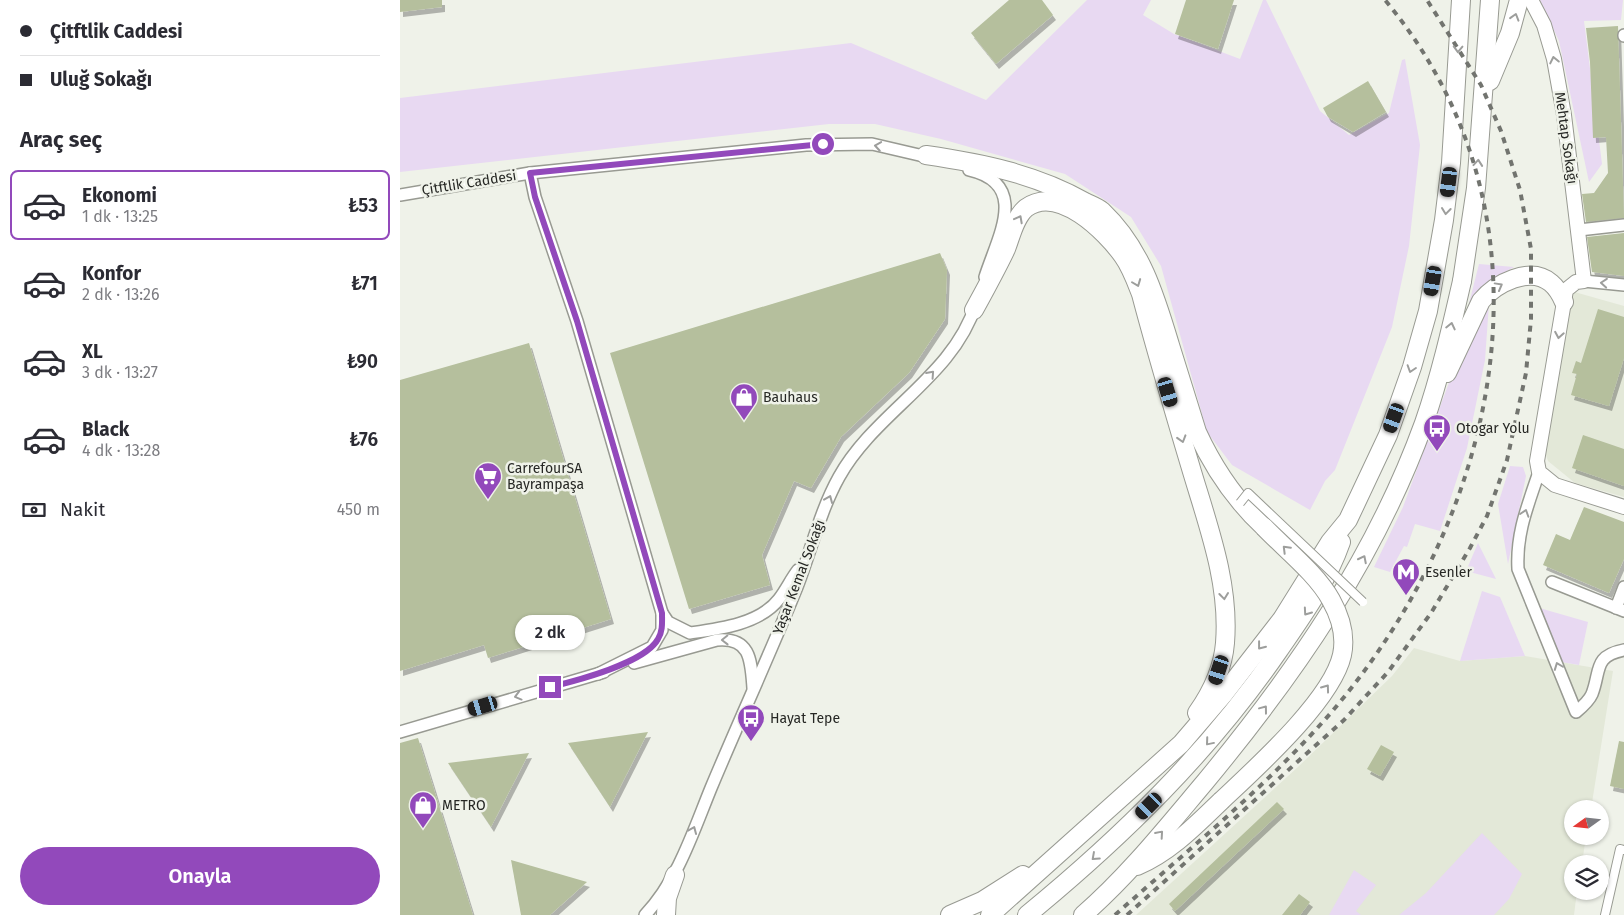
<!DOCTYPE html>
<html lang="tr">
<meta charset="utf-8">
<style>
:root{--surface:#fff;--page:#f7f7f7;--text:#2b2b33;--muted:#7c7c81;--line:#e1e1e2;--accent:#9249bb}
body{margin:0;font-family:"Fira Sans",sans-serif;background:var(--page);color:var(--text);height:100vh;display:flex;flex-direction:column;font-size:19px;white-space:nowrap}
*{box-sizing:border-box;margin:0}
p{font-size:16px;color:var(--muted)}
.icon{flex:none;width:28px;height:28px;fill:none;stroke:currentColor;stroke-width:2;stroke-linecap:round;stroke-linejoin:round}
.map{position:relative;flex:1;overflow:hidden}
.panel{display:flex;flex-direction:column;background:var(--surface);width:400px}
.panel>*{flex:none}
.guide{display:grid;align-content:center;height:110px;padding:0 20px;background:var(--surface)}
.needle{width:32px;rotate:255deg}
.fabs{position:absolute;left:1164px;top:800px;display:grid;gap:10px}
.fabs a{display:grid;place-items:center;width:45px;height:45px;border-radius:50%;background:var(--surface);box-shadow:0 1px 4px #0004;font-size:25px}
.end{position:absolute;width:22px;height:22px;margin:-11px;border:6px solid #9249bb;background:#fff;box-shadow:0 0 0 2px #fff}
.from{border-radius:50%}
.bubble{position:absolute;height:35px;border-radius:18px;background:var(--surface);box-shadow:0 1px 4px #0004;font-size:16px;font-weight:600;line-height:35px;text-align:center}
.car{position:absolute;width:15px;height:30px;margin:-15px -8px;border-radius:6px;box-shadow:0 0 4px 1px #0007;background:linear-gradient(#222 24%,#8ab4d8 0 40%,#222 0 76%,#8ab4d8 0 86%,#222 0)}
.guide b{display:flex;align-items:center;gap:18px;height:48px;font-size:19px}
.guide b+b{border-top:1px solid var(--line)}
.guide i{width:12px;height:12px;background:var(--text)}
ul{padding:0;list-style:none}
li{display:flex;align-items:center;gap:15px;height:70px;margin:0 10px 8px;padding:0 10px;border:2px solid transparent;border-radius:8px}
li div{flex:1}
li b{display:block;font-size:19px}
li em{font-style:normal;font-weight:600}
li.active{border-color:var(--accent)}
li>.icon{width:45px;height:45px;stroke-width:1.5}
h2{padding:0 20px;font-size:22px;line-height:60px}
.pay{display:flex;align-items:center;gap:12px;height:55px;padding:0 20px;font-size:19px}
.pay p{margin-inline-start:auto}
.action{display:flex;gap:10px;margin-top:auto;padding:10px 20px}
.action a{flex:1;height:58px;border-radius:30px;background:var(--accent);color:#fff;font-size:20px;font-weight:600;line-height:58px;text-align:center}
main{display:flex;flex:1;min-height:0}
.map>svg:first-child{display:block}
.built{fill:#e3e8d8}
.green{fill:#e8d9f2}
.building{fill:#b5bf9d;filter:url(#shadow)}
.lines{fill:none;stroke-linecap:round;stroke-linejoin:round}
.pedestrian-casing{stroke:#989a92;stroke-width:10}
.minor-casing{stroke:#989a92;stroke-width:14}
.tertiary-casing{stroke:#989a92;stroke-width:16}
.primary-casing{stroke:#989a92;stroke-width:20}
.trunk-casing{stroke:#989a92;stroke-width:20}
.pedestrian{stroke:#fff;stroke-width:8}
.minor{stroke:#fff;stroke-width:11}
.tertiary{stroke:#fff;stroke-width:14}
.primary{stroke:#fff;stroke-width:18}
.trunk{stroke:#fff;stroke-width:18}
.rail{stroke:#72746f;stroke-width:4;stroke-dasharray:6 6;stroke-linecap:butt}
.pedestrian-bridge-casing{stroke:#989a92;stroke-width:10;stroke-linecap:butt}
.trunk-bridge-casing{stroke:#989a92;stroke-width:20;stroke-linecap:butt}
.pedestrian-bridge{stroke:#fff;stroke-width:8}
.trunk-bridge{stroke:#fff;stroke-width:18}
.oneway{stroke:#9d9e9c}
.route{stroke:#9249bb;stroke-width:6}
.labels{text-anchor:middle;dominant-baseline:central;stroke-width:5;stroke-linejoin:round;paint-order:stroke}
.street-label{font-size:14px;fill:#262724;stroke:#eff2e9}
.poi-label{font-size:14px;fill:#262724;stroke:#eff2e9;text-anchor:start}
</style>
<main>
<section class="panel">
<div class="guide">
<b><i class="from"></i>Çitftlik Caddesi</b>
<b><i></i>Uluğ Sokağı</b>
</div>
<h2>Araç seç</h2>
<ul>
<li class="active"><svg class="icon" aria-label="car" viewBox="0 0 24 24"><path d="M5 17H2v-5l4-1 3-4h7l3 4 3 1v5h-3M9 17h6M6 11h13"/><circle cx="7" cy="17" r="2"/><circle cx="17" cy="17" r="2"/></svg><div><b>Ekonomi</b><p>1 dk · 13:25</p></div><em>₺53</em></li>
<li><svg class="icon" aria-label="car" viewBox="0 0 24 24"><path d="M5 17H2v-5l4-1 3-4h7l3 4 3 1v5h-3M9 17h6M6 11h13"/><circle cx="7" cy="17" r="2"/><circle cx="17" cy="17" r="2"/></svg><div><b>Konfor</b><p>2 dk · 13:26</p></div><em>₺71</em></li>
<li><svg class="icon" aria-label="car" viewBox="0 0 24 24"><path d="M5 17H2v-5l4-1 3-4h7l3 4 3 1v5h-3M9 17h6M6 11h13"/><circle cx="7" cy="17" r="2"/><circle cx="17" cy="17" r="2"/></svg><div><b>XL</b><p>3 dk · 13:27</p></div><em>₺90</em></li>
<li><svg class="icon" aria-label="car" viewBox="0 0 24 24"><path d="M5 17H2v-5l4-1 3-4h7l3 4 3 1v5h-3M9 17h6M6 11h13"/><circle cx="7" cy="17" r="2"/><circle cx="17" cy="17" r="2"/></svg><div><b>Black</b><p>4 dk · 13:28</p></div><em>₺76</em></li>
</ul>
<div class="pay"><svg class="icon" aria-label="cash" viewBox="0 0 24 24"><path d="M3 7h18v10H3z"/><circle cx="12" cy="12" r="2"/></svg>Nakit<p>450 m</p></div>
<div class="action"><a>Onayla</a></div>
</section>
<div class="map">
<svg width="1224" height="915" viewBox="0 0 1224 915">
<defs>
<filter id="shadow"><feDropShadow dx="3" dy="5" stdDeviation="0" flood-color="#0004"/></filter>
</defs>
<rect width="100%" height="100%" fill="#eff2e9"/>
<g class="built">
<polygon points="1171,291 1224,306 1224,497 1175,483 1148,461 1145,452"/>
<polygon points="1014,648 1060,661 1125,656 1213,671 1191,809 1172,809 1172,836 1186,836 1182,864 1172,864 1172,891 1177,891 1174,915 736,915 899,766 992,676"/>
</g>
<g class="green">
<polygon points="687,0 751,0 743,15 774,34 840,59 863,0 866,0 920,111 949,135 989,113 1002,60 1005,59 1020,145 1009,246 992,327 935,470 925,481 910,510 832,465 807,432 761,266 731,217 665,174 541,139 475,124 429,124 0,172 0,98 451,43 586,100"/>
<polygon points="1140,0 1223,0 1221,20 1184,21 1202,164 1189,182 1159,41"/>
<path d="M 1079,264 L 1114,267 C 1085,282 1078,299 1063,327 Z"/>
<polygon points="1089,304 1085,360 1067,448 1040,531 1015,524 1007,547 1004,546 990,572 974,567 1003,507 1054,369"/>
<polygon points="1110,466 1123,467 1126,476 1108,564 1098,504"/>
<polygon points="1078,543 1096,579 1066,571"/>
<polygon points="1082,591 1100,597 1125,656 1060,661"/>
<polygon points="1136,607 1188,622 1179,665 1161,662"/>
<polygon points="1082,833 1122,874 1109,899 1094,915 999,915 1026,893"/>
<polygon points="954,870 976,885 956,911 961,915 929,915"/>
</g>
<g class="building">
<polygon points="0,0 42,0 42,7 0,12"/>
<polygon points="609,0 642,0 653,15 596,64 571,33"/>
<polygon points="786,0 834,0 818,49 775,34"/>
<polygon points="1218,26 1224,218 1186,222 1182,194 1194,193 1208,173 1206,137 1193,138 1190,62 1186,28"/>
<polygon points="968,81 986,112 953,132 928,117 923,108"/>
<polygon points="1224,233 1224,276 1192,272 1187,237"/>
<polygon points="540,253 547,270 545,319 509,373 441,437 411,488 394,481 362,555 370,585 289,609 210,353"/>
<polygon points="1198,309 1224,317 1224,358 1209,406 1171,395 1177,374 1172,373 1176,361 1181,363"/>
<polygon points="129,343 211,619 88,658 84,645 0,671 0,380"/>
<polygon points="1183,435 1224,449 1224,486 1172,468"/>
<polygon points="1184,507 1224,522 1224,559 1209,593 1143,565 1156,534 1170,540"/>
<polygon points="248,732 210,807 168,743"/>
<polygon points="18,738 73,915 0,915 0,743"/>
<polygon points="1219,741 1224,742 1224,789 1210,786"/>
<polygon points="981,745 994,752 980,776 967,769"/>
<polygon points="129,753 91,827 48,763"/>
<polygon points="877,802 884,809 775,911 769,904"/>
<polygon points="111,860 187,882 150,915 121,915"/>
<polygon points="899,894 910,902 900,915 882,915"/>
</g>
<g class="lines">
<g class="pedestrian-casing">
<polyline id="pedestrian" points="1205,915 1220,849 1224,850"/>
</g>
<g class="minor-casing">
<g id="minor">
<polyline points="1224,35 1224,36"/>
<path d="M 569,170 C 630,184 598,236 585,277"/>
<polyline points="130,173 135,197 177,321 262,613 262,630 252,647 198,674"/>
<polyline points="0,195 130,173 406,145 472,144 532,158"/>
<polyline points="1179,230 1224,225"/>
<polyline points="1184,281 1224,285"/>
<path d="M 1139,472 C 1128,505 1116,533 1118,569 L 1176,712 C 1182,707 1189,701 1192,694 C 1201,671 1193,656 1224,650"/>
<polyline points="1152,582 1224,611"/>
<polyline points="1216,608 1224,587"/>
<path d="M 262,613 L 268,622 L 290,633 C 319,629 360,624 379,599 C 386,590 391,579 398,570"/>
<path d="M 234,663 L 317,640 C 351,637 351,661 353,688"/>
<polyline points="0,732 204,672"/>
<path d="M 245,915 C 278,880 293,832 311,788 C 339,721 370,654 397,587 C 411,551 420,511 439,477 C 475,412 553,377 576,304"/>
</g>
</g>
<g class="tertiary-casing">
<polyline id="tertiary" points="1131,0 1144,25 1154,59 1164,115 1184,281 1176,282 1166,290 1137,461 1139,472 1155,485 1224,507"/>
</g>
<g class="primary-casing">
<g id="primary">
<polyline points="1090,81 1110,33 1119,0"/>
<polyline points="1062,281 1076,188 1090,0"/>
</g>
</g>
<g class="trunk-casing">
<g id="trunk">
<path d="M 526,155 C 581,163 636,174 685,202 C 691,205 697,207 702,211 C 741,248 755,295 770,345 C 779,374 788,403 797,432 C 814,469 834,499 864,527"/>
<path d="M 574,310 C 585,290 596,270 606,249 C 611,236 615,217 626,208 C 658,184 706,232 723,256 C 731,267 736,281 741,294 C 756,351 773,408 790,465 C 807,523 830,582 825,643 C 823,668 811,693 797,713"/>
<path d="M 1047,373 L 1081,301 C 1095,284 1130,265 1151,283 C 1157,288 1161,295 1164,302"/>
<path d="M 737,866 C 770,852 796,825 821,801"/>
<polyline points="266,915 267,898 275,875"/>
<polyline points="550,915 582,901 623,875"/>
<polyline points="590,915 781,744 823,695 882,619 930,542 948,520 988,435 1012,367 1028,311 1044,220 1051,163 1061,0"/>
<path d="M 627,915 C 722,837 809,752 879,650 C 903,615 927,582 941,542"/>
<path d="M 683,915 C 728,876 767,827 805,782 C 896,672 975,558 1024,423 C 1040,377 1051,329 1062,281"/>
</g>
</g>
<use href="#pedestrian" class="pedestrian"/>
<use href="#minor" class="minor"/>
<use href="#tertiary" class="tertiary"/>
<use href="#primary" class="primary"/>
<use href="#trunk" class="trunk"/>
<g class="rail">
<path d="M 715,915 C 790,848 870,784 935,708 C 1104,508 1164,214 985,0"/>
<polyline points="727,915 944,720 988,672 1031,613 1070,548 1087,516 1107,460 1126,373 1131,319 1131,249 1120,190 1101,131 1081,85 1027,0"/>
</g>
<g class="pedestrian-bridge-casing">
<polyline id="pedestrian-bridge" points="840,503 848,493 963,602"/>
</g>
<g class="trunk-bridge-casing">
<path id="trunk-bridge" d="M 821,801 C 856,768 932,700 942,655 C 946,636 940,616 931,600 C 917,574 885,549 864,527"/>
</g>
<use href="#pedestrian-bridge" class="pedestrian-bridge"/>
<use href="#trunk-bridge" class="trunk-bridge"/>
</g>
<defs><path id="oneway-chevron" d="M-2-3.5L2.5 0L-2 3.5" fill="none" stroke-width="1.6" stroke-linecap="round" stroke-linejoin="round" transform="scale(1.25)"/></defs>
<g class="oneway">
<use href="#oneway-chevron" transform="translate(1115 17) rotate(-73)"/>
<use href="#oneway-chevron" transform="translate(1058 49) rotate(92)"/>
<use href="#oneway-chevron" transform="translate(1154 60) rotate(-102)"/>
<use href="#oneway-chevron" transform="translate(478 146) rotate(-171)"/>
<use href="#oneway-chevron" transform="translate(1078 163) rotate(-85)"/>
<use href="#oneway-chevron" transform="translate(1046 211) rotate(97)"/>
<use href="#oneway-chevron" transform="translate(619 219) rotate(-62)"/>
<use href="#oneway-chevron" transform="translate(737 283) rotate(69)"/>
<use href="#oneway-chevron" transform="translate(1204 283) rotate(-175)"/>
<use href="#oneway-chevron" transform="translate(1099 286) rotate(-29)"/>
<use href="#oneway-chevron" transform="translate(1051 326) rotate(-77)"/>
<use href="#oneway-chevron" transform="translate(1159 335) rotate(100)"/>
<use href="#oneway-chevron" transform="translate(1011 369) rotate(108)"/>
<use href="#oneway-chevron" transform="translate(531 374) rotate(-48)"/>
<use href="#oneway-chevron" transform="translate(782 439) rotate(73)"/>
<use href="#oneway-chevron" transform="translate(429 499) rotate(-67)"/>
<use href="#oneway-chevron" transform="translate(1125 513) rotate(-72)"/>
<use href="#oneway-chevron" transform="translate(886 549) rotate(-135)"/>
<use href="#oneway-chevron" transform="translate(963 559) rotate(-63)"/>
<use href="#oneway-chevron" transform="translate(824 596) rotate(83)"/>
<use href="#oneway-chevron" transform="translate(907 612) rotate(125)"/>
<use href="#oneway-chevron" transform="translate(325 640) rotate(179)"/>
<use href="#oneway-chevron" transform="translate(861 646) rotate(128)"/>
<use href="#oneway-chevron" transform="translate(1158 666) rotate(-111)"/>
<use href="#oneway-chevron" transform="translate(926 688) rotate(-54)"/>
<use href="#oneway-chevron" transform="translate(118 696) rotate(165)"/>
<use href="#oneway-chevron" transform="translate(864 709) rotate(-53)"/>
<use href="#oneway-chevron" transform="translate(809 742) rotate(130)"/>
<use href="#oneway-chevron" transform="translate(293 830) rotate(-67)"/>
<use href="#oneway-chevron" transform="translate(760 834) rotate(-49)"/>
<use href="#oneway-chevron" transform="translate(695 857) rotate(138)"/>
</g>
<g class="lines">
<path class="route" d="M 150,687 C 175,681 245,663 258,639 C 263,631 262,622 262,613 L 177,321 L 135,197 L 130,173 L 423,144"/>
</g>
<defs>
<g id="shop-pin" transform="scale(1.4375)"><path d="M0 17L-7.5 6A9.5 9.5 0 1 1 7.5 6Z" fill="#9249bb" stroke="#eff2e9"/><path d="M-5-2.5h2.3a2.7 3.5 0 0 1 5.4 0H5L5.5 6h-11ZM-1.5-2.5h3a1.5 2.3 0 0 0-3 0Z" fill="#fff"/></g>
<g id="bus-pin" transform="scale(1.4375)"><path d="M0 17L-7.5 6A9.5 9.5 0 1 1 7.5 6Z" fill="#9249bb" stroke="#eff2e9"/><path d="M-5-6H5V4H4V6H2V4H-2V6H-4V4H-5ZM-3.5-4V0h7V-4ZM-3.5 1.2v1.5H-2V1.2ZM2 1.2v1.5H3.5V1.2Z" fill="#fff"/></g>
<g id="supermarket-pin" transform="scale(1.4375)"><path d="M0 17L-7.5 6A9.5 9.5 0 1 1 7.5 6Z" fill="#9249bb" stroke="#eff2e9"/><path d="M-6-5.5h2.5l.6 2H6L4.5 2H-2.5L-4.4-4H-6ZM-1.5 3.2a1.3 1.3 0 1 0 .1 0ZM3 3.2a1.3 1.3 0 1 0 .1 0Z" fill="#fff"/></g>
<g id="metro-pin" transform="scale(1.4375)"><path d="M0 17L-7.5 6A9.5 9.5 0 1 1 7.5 6Z" fill="#9249bb" stroke="#eff2e9"/><path d="M-5.5 5V-5H-3L0 0L3-5H5.5V5H3V-.5L0 4L-3-.5V5Z" fill="#fff"/></g>
</defs>
<g fill-rule="evenodd">
<use href="#shop-pin" x="344" y="397"/>
<use href="#bus-pin" x="1037" y="428"/>
<use href="#supermarket-pin" x="88" y="476"/>
<use href="#metro-pin" x="1006" y="572"/>
<use href="#bus-pin" x="351" y="718"/>
<use href="#shop-pin" x="23" y="805"/>
</g>
<g class="labels">
<g class="street-label">
<text transform="translate(1166 138) rotate(82)">Mehtap Sokağı</text>
<text transform="translate(69 183) rotate(-9)">Çitftlik Caddesi</text>
<text transform="translate(399 577) rotate(-69)">Yaşar Kemal Sokağı</text>
</g>
<g class="poi-label">
<text x="363" y="397">Bauhaus</text>
<text x="1056" y="428">Otogar Yolu</text>
<text x="107" y="468">CarrefourSA<tspan x="107" dy="16">Bayrampaşa</tspan></text>
<text x="1025" y="572">Esenler</text>
<text x="370" y="718">Hayat Tepe</text>
<text x="42" y="805">METRO</text>
</g>
</g>
</svg>
<div class="fabs">
<a><svg class="needle" viewBox="-14 -14 28 28"><path d="M0-13l5 13h-10z" fill="#e53935"/><path d="M0 13l5-13h-10z" fill="#7c7c81"/></svg></a>
<a><svg class="icon" aria-label="layers" viewBox="0 0 24 24"><path d="M12 4l9 5-9 5-9-5zM3 14l9 5 9-5"/></svg></a>
</div>
<i class="end from" style="left:423px;top:144px"></i>
<i class="end" style="left:150px;top:687px"></i>
<div class="bubble" style="left:115px;top:615px;width:70px">2 dk</div>
<i class="car" style="left:1049px;top:182px;rotate:187deg"></i>
<i class="car" style="left:1033px;top:281px;rotate:190deg"></i>
<i class="car" style="left:768px;top:392px;rotate:163deg"></i>
<i class="car" style="left:994px;top:418px;rotate:200deg"></i>
<i class="car" style="left:819px;top:670px;rotate:198deg"></i>
<i class="car" style="left:83px;top:706px;rotate:253deg"></i>
<i class="car" style="left:749px;top:806px;rotate:225deg"></i>
</div>
</main>
